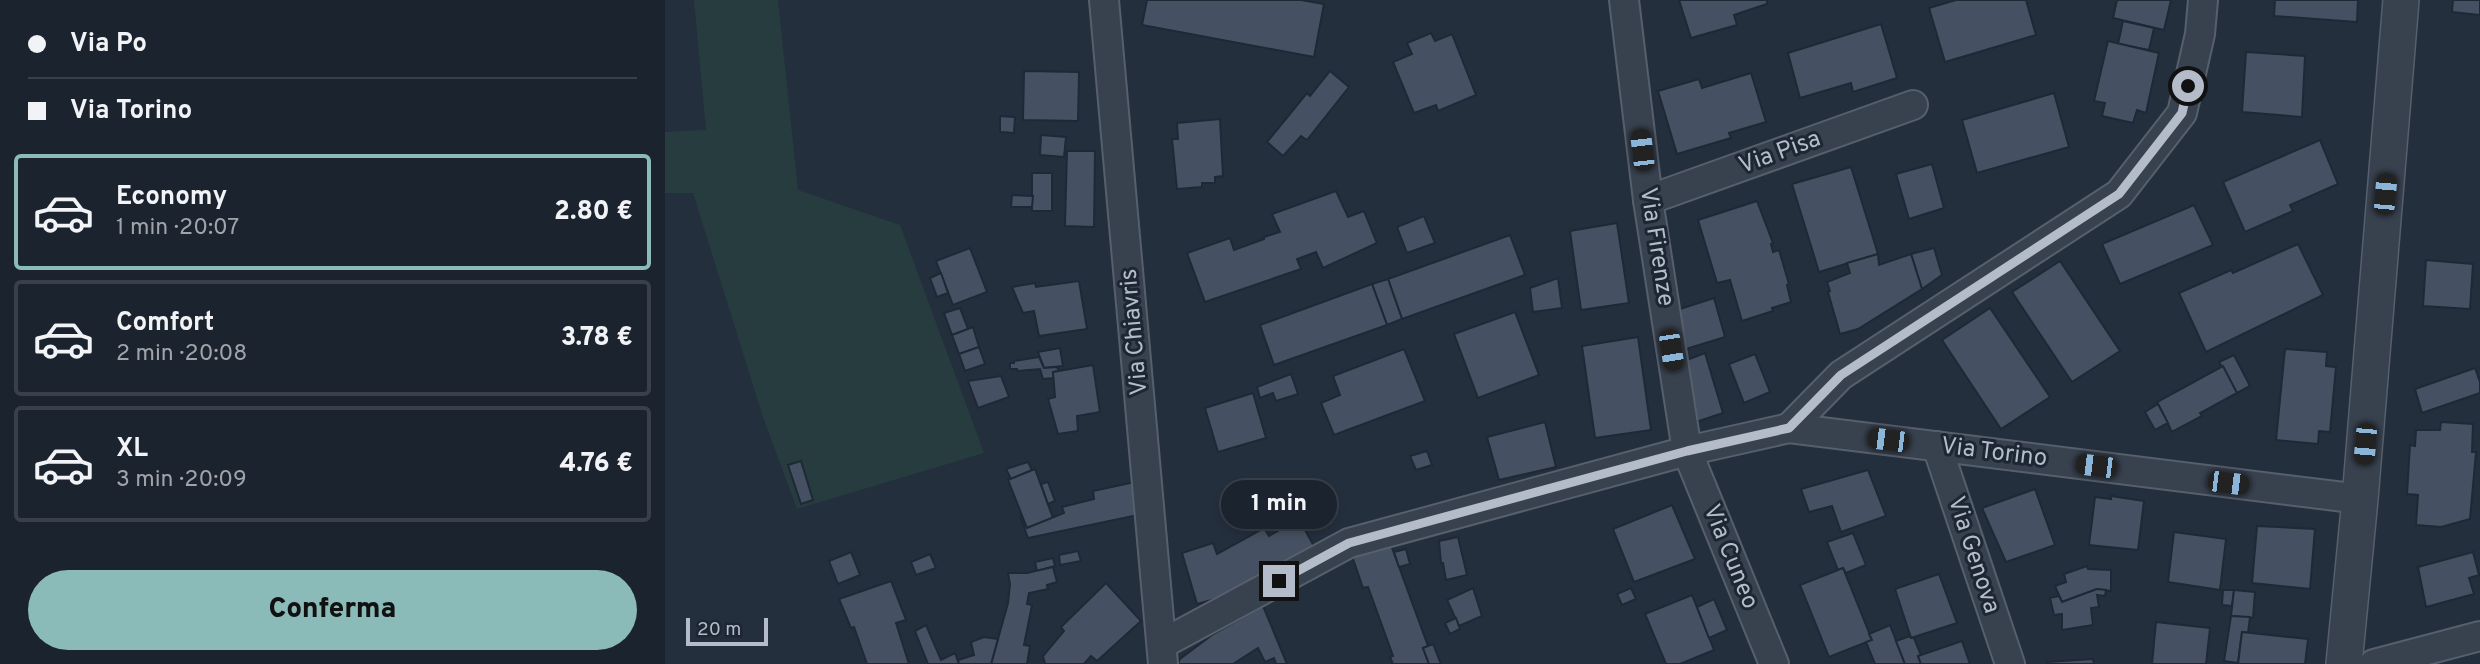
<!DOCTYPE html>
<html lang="it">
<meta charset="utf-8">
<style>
:root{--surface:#1b232e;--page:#242b36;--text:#f1f3f6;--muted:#a0a4aa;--line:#39404a;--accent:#8bbbb9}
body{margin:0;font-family:Overpass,sans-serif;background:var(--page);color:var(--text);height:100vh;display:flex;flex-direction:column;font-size:26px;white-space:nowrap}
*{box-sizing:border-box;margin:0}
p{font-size:23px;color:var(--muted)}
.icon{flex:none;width:38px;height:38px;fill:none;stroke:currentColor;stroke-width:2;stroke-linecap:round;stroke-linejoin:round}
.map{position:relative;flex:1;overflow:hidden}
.side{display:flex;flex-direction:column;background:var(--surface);width:665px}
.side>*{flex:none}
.guide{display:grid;align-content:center;height:154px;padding:0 28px;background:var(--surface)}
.scale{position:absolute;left:21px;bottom:18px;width:82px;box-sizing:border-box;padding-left:7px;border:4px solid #b4bcc9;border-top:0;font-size:19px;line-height:24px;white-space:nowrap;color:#b4bcc9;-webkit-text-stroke:5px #1d2633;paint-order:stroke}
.end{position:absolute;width:32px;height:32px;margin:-16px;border:9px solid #b4bcc9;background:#111;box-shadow:0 0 0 4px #111}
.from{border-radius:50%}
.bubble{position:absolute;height:49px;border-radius:24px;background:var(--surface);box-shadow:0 4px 10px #0003,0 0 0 2px var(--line);font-size:23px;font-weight:800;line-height:49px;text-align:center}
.car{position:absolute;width:21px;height:42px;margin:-21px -10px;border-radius:9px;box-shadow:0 0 5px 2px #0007;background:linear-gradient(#222 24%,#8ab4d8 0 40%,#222 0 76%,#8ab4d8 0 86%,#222 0)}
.guide b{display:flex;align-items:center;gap:24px;height:66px;font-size:26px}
.guide b+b{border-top:2px solid var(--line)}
.guide i{width:18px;height:18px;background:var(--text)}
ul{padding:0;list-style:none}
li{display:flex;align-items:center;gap:21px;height:116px;margin:0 14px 10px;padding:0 14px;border:4px solid var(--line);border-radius:7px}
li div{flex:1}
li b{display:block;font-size:26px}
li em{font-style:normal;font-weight:800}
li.on{border-color:var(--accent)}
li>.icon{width:63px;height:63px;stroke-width:1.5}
.cta{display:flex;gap:14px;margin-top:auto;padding:14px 28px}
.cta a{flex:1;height:80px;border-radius:42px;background:var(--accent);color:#111;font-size:28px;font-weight:800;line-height:80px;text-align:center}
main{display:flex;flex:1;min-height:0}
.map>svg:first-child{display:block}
.green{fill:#263c3f}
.building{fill:#455162;stroke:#1f2835;stroke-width:2}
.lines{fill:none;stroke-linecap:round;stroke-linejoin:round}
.minor-casing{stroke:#565f6c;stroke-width:32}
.tertiary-casing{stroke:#565f6c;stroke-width:38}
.minor{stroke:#38414e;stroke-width:28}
.tertiary{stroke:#38414e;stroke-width:35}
.route{stroke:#b4bcc9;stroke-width:9}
.labels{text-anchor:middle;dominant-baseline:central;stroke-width:6;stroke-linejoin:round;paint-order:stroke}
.street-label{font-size:24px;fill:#b4bcc9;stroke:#1d2633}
</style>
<main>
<section class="side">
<div class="guide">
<b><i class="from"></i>Via Po</b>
<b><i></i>Via Torino</b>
</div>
<ul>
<li class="on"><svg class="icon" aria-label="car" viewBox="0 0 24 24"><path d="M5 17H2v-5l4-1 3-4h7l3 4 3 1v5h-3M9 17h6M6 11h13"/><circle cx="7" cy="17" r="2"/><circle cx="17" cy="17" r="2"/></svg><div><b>Economy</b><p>1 min · 20:07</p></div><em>2.80 €</em></li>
<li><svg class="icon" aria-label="car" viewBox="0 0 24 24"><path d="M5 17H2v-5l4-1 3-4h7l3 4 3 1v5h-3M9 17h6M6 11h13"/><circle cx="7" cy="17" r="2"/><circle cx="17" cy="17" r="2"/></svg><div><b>Comfort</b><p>2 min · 20:08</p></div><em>3.78 €</em></li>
<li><svg class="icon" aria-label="car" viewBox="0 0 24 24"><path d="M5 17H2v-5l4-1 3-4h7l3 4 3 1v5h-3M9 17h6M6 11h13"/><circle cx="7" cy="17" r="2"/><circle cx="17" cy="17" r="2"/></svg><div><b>XL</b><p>3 min · 20:09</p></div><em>4.76 €</em></li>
</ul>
<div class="cta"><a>Conferma</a></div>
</section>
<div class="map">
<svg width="1815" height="664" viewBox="0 0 1815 664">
<rect width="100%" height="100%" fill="#242f3e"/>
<polygon class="green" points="29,0 113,0 133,190 235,225 319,453 132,509 98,417 28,193 0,193 0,132 41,130"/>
<g class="building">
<polygon points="482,0 636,0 659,4 649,57 477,25"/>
<polygon points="1014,0 1102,0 1102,4 1069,15 1072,25 1026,38"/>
<polygon points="1291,0 1361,0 1371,35 1280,62 1264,8"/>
<polygon points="1452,0 1506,0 1499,30 1448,18"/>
<polygon points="1610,0 1693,0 1692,22 1609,16"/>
<polygon points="1788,0 1815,0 1815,15 1787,12"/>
<polygon points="1458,21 1489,28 1484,50 1453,44"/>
<polygon points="1216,24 1232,78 1188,92 1186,83 1135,98 1123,53"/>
<polygon points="766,33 770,41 787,34 811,95 773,111 771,105 749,113 728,62 747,54 742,43"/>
<polygon points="1443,41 1494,53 1481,113 1472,110 1468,123 1437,116 1440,103 1429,101"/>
<polygon points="1581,52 1640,56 1637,117 1577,112"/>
<polygon points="359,71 414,72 413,121 358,120"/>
<polygon points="665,71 684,87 642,140 636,136 618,156 602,142 642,93 645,96"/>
<polygon points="1086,73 1101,122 1064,133 1066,138 1012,154 993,91 1034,79 1037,88"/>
<polygon points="1389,93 1404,147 1312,173 1297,120"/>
<polygon points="335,116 350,117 349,133 335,132"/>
<polygon points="555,119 558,176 550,177 550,183 537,183 537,187 512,189 507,139 513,139 512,123"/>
<polygon points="376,135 401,137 399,157 375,155"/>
<polygon points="1655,140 1673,184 1625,205 1628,211 1580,232 1558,182"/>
<polygon points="402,151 430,151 429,227 400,226"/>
<polygon points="1267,164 1279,208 1244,219 1231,174"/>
<polygon points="1186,167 1213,254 1154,272 1127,184"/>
<rect x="367" y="173" width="20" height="38"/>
<polygon points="671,191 683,217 699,211 712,243 658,268 651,252 632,259 636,269 540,302 522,253 565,238 569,250 599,239 599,237 615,232 607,214"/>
<polygon points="347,195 368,196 367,207 346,207"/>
<polygon points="1092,201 1108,243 1106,244 1108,252 1114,250 1124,284 1122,285 1126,302 1107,308 1108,311 1077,321 1065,280 1052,283 1033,220"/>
<polygon points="1529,205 1548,245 1455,284 1437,244"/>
<polygon points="759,216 770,243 742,253 732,227"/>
<polygon points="952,223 964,303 916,310 905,231"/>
<polygon points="845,235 860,275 737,319 723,279"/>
<polygon points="1633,244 1658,295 1541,352 1514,293 1566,270 1568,273"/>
<polygon points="305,248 322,292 288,305 271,261"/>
<polygon points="1269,248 1277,275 1257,289 1246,254"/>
<polygon points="1213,254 1214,265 1246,254 1257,289 1193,329 1175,334 1163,292 1165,291 1162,282 1185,273 1182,263"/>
<polygon points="1761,260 1808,264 1805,309 1758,306"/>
<polygon points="1395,261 1455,351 1407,382 1347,292"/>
<polygon points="276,273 283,293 272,297 265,278"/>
<polygon points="893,278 897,308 868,312 865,288"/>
<polygon points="723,279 737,319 722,325 707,284"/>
<polygon points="414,281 422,329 374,336 369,311 358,313 347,287 370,283 371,287"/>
<polygon points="707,284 722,325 609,365 595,325"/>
<polygon points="1049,298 1060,337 1021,349 1009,311"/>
<polygon points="295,308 303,329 287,335 279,313"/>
<polygon points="1325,308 1385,397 1336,429 1277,340"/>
<polygon points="850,312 874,375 813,398 789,334"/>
<polygon points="308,327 314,347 294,354 287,335"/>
<polygon points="973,337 986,430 930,438 917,346"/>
<polygon points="314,347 320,364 300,371 294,354"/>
<polygon points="395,348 398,366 379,368 373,352"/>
<polygon points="739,349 760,401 669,435 656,403 675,395 668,376"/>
<polygon points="1620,349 1662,352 1661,366 1671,367 1665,432 1654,431 1653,444 1611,440"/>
<polygon points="1040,353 1058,413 1031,422 1014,363"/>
<polygon points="1090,354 1105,392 1079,403 1064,364"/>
<polygon points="1569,355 1585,386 1572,393 1554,362"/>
<polygon points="374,357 379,368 392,367 394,371 388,372 389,378 378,379 375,369 352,371 352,369 345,369 345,363 349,363 349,361"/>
<polygon points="428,365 435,412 412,416 413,431 393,434 383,399 390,397 388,372"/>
<polygon points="1558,366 1572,393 1535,413 1537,416 1507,432 1492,402"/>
<polygon points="1810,368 1815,382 1815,393 1757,413 1750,389"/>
<polygon points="626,374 633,394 611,401 608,393 595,398 592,387"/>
<polygon points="336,376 344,397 313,408 303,381"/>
<polygon points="588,393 601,438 553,452 540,408"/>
<polygon points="1493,404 1503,423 1490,430 1480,412"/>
<polygon points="880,422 891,467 834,480 822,437"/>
<polygon points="1776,422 1808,424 1807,452 1811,452 1805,519 1776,527 1751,525 1753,495 1742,494 1745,445 1750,446 1751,430 1775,430"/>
<polygon points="762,451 767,465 751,470 745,456"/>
<polygon points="136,461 148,500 136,504 123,465"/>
<polygon points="363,462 367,470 346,479 341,469"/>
<polygon points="370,469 388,518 362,528 343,480"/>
<polygon points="1203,470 1221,516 1176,532 1167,506 1144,512 1136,489"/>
<polygon points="383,482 390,501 383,504 376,484"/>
<polygon points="470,482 473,515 363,538 355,516 362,528 399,513 397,507 429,499 428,491"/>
<polygon points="1370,489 1390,545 1341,562 1317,508"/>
<polygon points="1446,496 1479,501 1473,550 1424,545 1430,497 1446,499"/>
<polygon points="624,501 634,519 622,526 612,507"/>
<polygon points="1007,505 1030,559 969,582 948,529"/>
<polygon points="634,519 650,548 561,596 532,604 517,553 548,543 552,554 599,528 604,536"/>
<polygon points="1592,526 1650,529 1645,589 1587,583"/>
<polygon points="1509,532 1561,539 1555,590 1503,582"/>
<polygon points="1188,533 1201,565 1181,573 1178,568 1173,570 1162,542"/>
<polygon points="793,537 802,575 781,580 778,563 776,563 774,541"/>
<polygon points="726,545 763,646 758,648 764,664 728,664 725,657 728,656 703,587 698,588 686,553"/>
<polygon points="741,549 745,564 734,567 729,552"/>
<polygon points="413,551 416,561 395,565 394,555"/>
<polygon points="186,552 195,575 173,584 164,561"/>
<polygon points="1808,552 1814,575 1804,578 1809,594 1761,607 1753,567"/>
<polygon points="265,554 271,568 251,575 246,562"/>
<polygon points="388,558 390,566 372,571 370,562"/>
<polygon points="1422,566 1423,569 1446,570 1446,591 1432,589 1397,602 1390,586 1401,582 1399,574"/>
<polygon points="388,567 392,582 382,585 383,589 364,593 362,604 367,605 359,645 365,646 362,664 326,664 343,603 345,584 343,573 362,573"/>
<polygon points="1178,568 1207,640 1164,657 1135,585"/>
<polygon points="1274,574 1292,623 1246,638 1230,589"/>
<polygon points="226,581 241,620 231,623 244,664 202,664 189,627 186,628 174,599"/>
<polygon points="441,583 476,621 432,661 426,656 419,664 380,664 378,656 399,631 396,627"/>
<polygon points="808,588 817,616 794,626 782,600"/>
<polygon points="966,588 971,599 957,605 952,594"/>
<polygon points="1432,589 1441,590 1440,596 1432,595 1434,607 1426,608 1428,625 1397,630 1397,614 1389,615 1385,598 1394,596 1397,602"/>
<polygon points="1558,590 1569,590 1567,606 1557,605"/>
<polygon points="1569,590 1590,592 1588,618 1566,616"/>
<polygon points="1027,595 1049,650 1015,664 1001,664 980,614"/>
<polygon points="1049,599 1062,630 1044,638 1032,607"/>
<polygon points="598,606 622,664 611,664 609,658 600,662 593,648 568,664 513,664 515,659 547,635"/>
<polygon points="1566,616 1585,617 1583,633 1577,632 1573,663 1559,661"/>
<polygon points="791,618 795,629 785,634 780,623"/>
<polygon points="1491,622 1545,628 1541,664 1487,664"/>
<polygon points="261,625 276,660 290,653 294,664 263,664 250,631"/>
<polygon points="1225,625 1240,664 1210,664 1201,642 1207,640 1204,634"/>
<polygon points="1577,632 1643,639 1640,664 1573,664"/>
<polygon points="1245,636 1246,638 1249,638 1256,655 1253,656 1256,664 1240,664 1231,641"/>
<polygon points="319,637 333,639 326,664 294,664 293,660 309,655 306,642"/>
<polygon points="1297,641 1305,664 1256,664 1253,656"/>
<polygon points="768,644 776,664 764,664 758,648"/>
<polygon points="1428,659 1429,664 1382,664 1382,662"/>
</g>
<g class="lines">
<g class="minor-casing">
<g id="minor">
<polyline points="439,0 498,664"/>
<polyline points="959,0 983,200 1022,451 1109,664"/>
<polyline points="983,200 1248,105"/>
<polyline points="1124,428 1176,375 1454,194 1517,113 1535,34 1538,0"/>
<polyline points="1272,446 1345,664"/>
<polyline points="497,644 684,543 1022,451 1124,428 1695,499"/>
<polyline points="1709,664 1815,636"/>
</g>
</g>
<g class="tertiary-casing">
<polyline id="tertiary" points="1679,664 1695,499 1736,0"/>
</g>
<use href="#minor" class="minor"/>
<use href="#tertiary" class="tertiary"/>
</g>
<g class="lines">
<polyline class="route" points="614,581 684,543 1022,451 1124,428 1176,375 1454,194 1517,113 1523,86"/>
</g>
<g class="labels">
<g class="street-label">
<text transform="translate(1115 153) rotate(-20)">Via Pisa</text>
<text transform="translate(991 247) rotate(81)">Via Firenze</text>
<text transform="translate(470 332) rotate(-95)">Via Chiavris</text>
<text transform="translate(1329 453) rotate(7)">Via Torino</text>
<text transform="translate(1308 555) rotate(72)">Via Genova</text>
<text transform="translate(1065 557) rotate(68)">Via Cuneo</text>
</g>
</g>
</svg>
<div class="scale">20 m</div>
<i class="end from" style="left:1523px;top:86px"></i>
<i class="end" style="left:614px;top:581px"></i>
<div class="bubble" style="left:556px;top:480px;width:116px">1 min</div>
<i class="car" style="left:977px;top:150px;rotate:353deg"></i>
<i class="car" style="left:1720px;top:194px;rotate:5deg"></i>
<i class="car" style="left:1006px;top:350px;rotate:171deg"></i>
<i class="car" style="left:1223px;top:440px;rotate:277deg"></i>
<i class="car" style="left:1700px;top:444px;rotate:185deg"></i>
<i class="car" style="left:1431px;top:466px;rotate:277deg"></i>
<i class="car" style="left:1563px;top:483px;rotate:97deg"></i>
</div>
</main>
